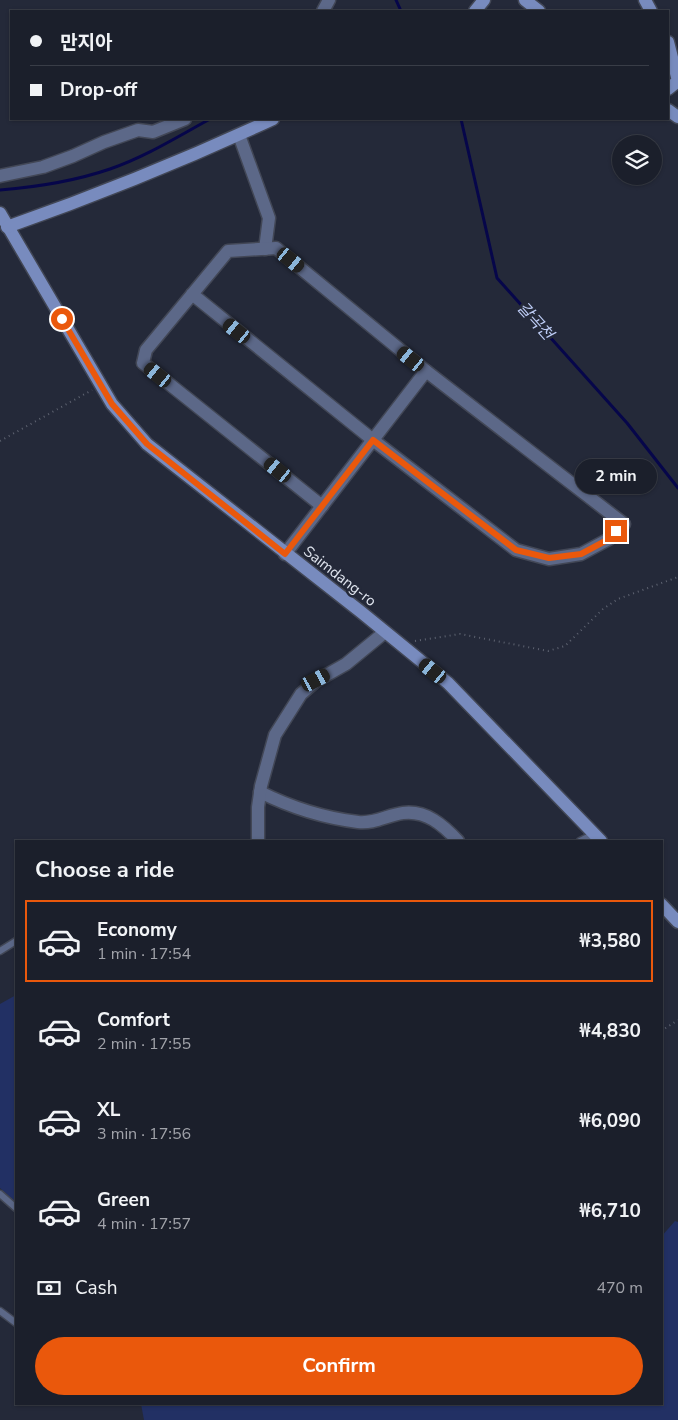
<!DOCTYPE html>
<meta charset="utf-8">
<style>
:root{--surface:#1b1f2b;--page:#282c37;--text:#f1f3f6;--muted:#a0a2a9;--line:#393d47;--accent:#ea580c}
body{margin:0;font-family:"Nunito Sans","Noto Sans KR",sans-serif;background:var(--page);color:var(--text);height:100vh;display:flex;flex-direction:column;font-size:19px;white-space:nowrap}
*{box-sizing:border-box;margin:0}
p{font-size:16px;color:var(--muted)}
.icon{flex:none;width:28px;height:28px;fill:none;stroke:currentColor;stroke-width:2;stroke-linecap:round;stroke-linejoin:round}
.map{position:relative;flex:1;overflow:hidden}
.details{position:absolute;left:15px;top:840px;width:648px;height:565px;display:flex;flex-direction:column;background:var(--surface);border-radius:0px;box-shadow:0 1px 4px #0004,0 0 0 1px var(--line)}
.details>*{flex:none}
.hud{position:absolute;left:10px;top:10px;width:659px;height:110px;border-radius:0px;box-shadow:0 1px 4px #0004,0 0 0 1px var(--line);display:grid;align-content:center;height:110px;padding:0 20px;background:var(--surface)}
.controls{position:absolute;left:612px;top:135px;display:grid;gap:10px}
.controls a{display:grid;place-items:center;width:50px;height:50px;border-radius:50%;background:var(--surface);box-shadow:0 1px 4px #0004,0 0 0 1px var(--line);font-size:25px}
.end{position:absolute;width:22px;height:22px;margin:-11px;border:6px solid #ea580c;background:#fff;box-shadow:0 0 0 2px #fff}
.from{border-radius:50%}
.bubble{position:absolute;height:35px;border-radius:18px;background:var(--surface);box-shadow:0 1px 4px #0004,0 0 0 1px var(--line);font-size:16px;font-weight:700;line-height:35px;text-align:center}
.car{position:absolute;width:15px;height:30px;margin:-15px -8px;border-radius:6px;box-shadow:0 0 4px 1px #0007;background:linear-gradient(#222 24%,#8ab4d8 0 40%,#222 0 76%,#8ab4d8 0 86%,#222 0)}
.hud b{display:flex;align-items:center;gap:18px;height:48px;font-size:19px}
.hud b+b{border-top:1px solid var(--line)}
.hud i{width:12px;height:12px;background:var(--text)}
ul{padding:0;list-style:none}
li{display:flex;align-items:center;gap:15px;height:82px;margin:0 10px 8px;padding:0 10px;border:2px solid transparent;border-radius:0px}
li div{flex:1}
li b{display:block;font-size:19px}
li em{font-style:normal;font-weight:700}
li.active{border-color:var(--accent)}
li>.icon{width:45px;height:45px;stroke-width:1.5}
h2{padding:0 20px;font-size:22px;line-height:60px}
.pay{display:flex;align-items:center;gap:12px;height:55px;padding:0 20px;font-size:19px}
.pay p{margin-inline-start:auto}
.action{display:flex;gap:10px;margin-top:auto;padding:10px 20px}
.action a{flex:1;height:58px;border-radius:30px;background:var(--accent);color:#fff;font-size:20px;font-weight:700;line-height:58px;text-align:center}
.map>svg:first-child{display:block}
.green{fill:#223064}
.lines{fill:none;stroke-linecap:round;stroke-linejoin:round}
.stream{stroke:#06064a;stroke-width:3}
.lane-casing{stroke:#424756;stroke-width:9}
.street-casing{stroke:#424756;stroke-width:15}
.secondary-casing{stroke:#424756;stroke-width:15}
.path{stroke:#5e6371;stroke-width:2;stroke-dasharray:1 4;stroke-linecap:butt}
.lane{stroke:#5c6888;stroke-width:6}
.street{stroke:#5c6888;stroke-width:12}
.secondary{stroke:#788bbe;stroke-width:12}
.route{stroke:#ea580c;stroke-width:6}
.labels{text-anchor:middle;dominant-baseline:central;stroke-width:5;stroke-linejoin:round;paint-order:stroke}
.street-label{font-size:15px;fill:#dfe4ee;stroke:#242939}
.water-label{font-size:16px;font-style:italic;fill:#becdf6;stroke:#242939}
</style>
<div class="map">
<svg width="678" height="1420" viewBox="0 0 678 1420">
<rect width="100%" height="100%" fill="#242939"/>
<g class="green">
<polygon points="16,995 16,1202 0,1188 0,1004"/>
<polygon points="675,1221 678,1222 678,1420 144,1420 141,1404 661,1404 661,1237"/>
</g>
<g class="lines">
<g class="stream">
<polyline points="396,0 401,11"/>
<polyline points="461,119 497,278 627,423 678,488"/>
<path d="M 0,190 C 37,187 75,181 110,169 C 145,157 177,137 210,119"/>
</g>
<g class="lane-casing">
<g id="lane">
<polyline points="580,841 594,834"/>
<polyline points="0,951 16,941"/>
<polyline points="0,1194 16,1208"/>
<polyline points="0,1311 16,1323"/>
</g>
</g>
<g class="street-casing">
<g id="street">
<polyline points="323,11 329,0"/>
<polyline points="239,135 269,218 265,249"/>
<polyline points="0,176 43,167 73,156 104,142 138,130 153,132 185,119"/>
<polyline points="192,294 373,440 516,550 549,559 581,554 609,539 624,524 426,371 276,248 228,251 146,350 143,363 322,506"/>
<polyline points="285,554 426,371"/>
<path d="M 260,792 C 290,807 325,818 358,822 C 375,824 387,815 403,813 C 426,810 443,825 458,841"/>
<polyline points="258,841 258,807 261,786 275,735 301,694 316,681 346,664 385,632"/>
</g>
</g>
<g class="secondary-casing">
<g id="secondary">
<polyline points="525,0 539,11"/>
<polyline points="645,0 651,11"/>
<polyline points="475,11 484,0"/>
<polyline points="668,42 678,81 668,89"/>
<polyline points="668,110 678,117"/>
<polyline points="0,213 112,404 147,444 361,612 448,683 601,841"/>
<path d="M 7,227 C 98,195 187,159 273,119"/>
<polyline points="661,904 678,922"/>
</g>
</g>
<g class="path">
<polyline points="0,441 92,390"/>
<polyline points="415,641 460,634 548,651 565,646 603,609 618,599 678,577"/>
<polyline points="661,1031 678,1020"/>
</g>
<use href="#lane" class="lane"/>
<use href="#street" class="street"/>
<use href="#secondary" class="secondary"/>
</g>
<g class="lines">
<polyline class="route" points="62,319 112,404 147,444 285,554 373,440 516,550 549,558 581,554 609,539 616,531"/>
</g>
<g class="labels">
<g class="street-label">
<text transform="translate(340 576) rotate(38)">Saimdang-ro</text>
</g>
<g class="water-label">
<text transform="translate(535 321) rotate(48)">갈곡천</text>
</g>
</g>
</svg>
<div class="controls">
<a><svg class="icon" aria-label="layers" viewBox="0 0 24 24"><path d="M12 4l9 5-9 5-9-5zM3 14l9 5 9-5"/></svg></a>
</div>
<i class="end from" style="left:62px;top:319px"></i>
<i class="end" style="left:616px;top:531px"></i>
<div class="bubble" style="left:575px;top:459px;width:82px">2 min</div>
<i class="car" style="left:291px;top:260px;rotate:129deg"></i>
<i class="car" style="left:237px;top:331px;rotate:309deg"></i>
<i class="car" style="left:411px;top:359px;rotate:309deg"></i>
<i class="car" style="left:158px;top:375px;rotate:309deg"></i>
<i class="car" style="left:278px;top:470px;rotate:309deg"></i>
<i class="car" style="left:433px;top:671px;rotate:309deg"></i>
<i class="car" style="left:316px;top:680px;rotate:62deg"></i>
<div class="hud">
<b><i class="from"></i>만지아</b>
<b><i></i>Drop-off</b>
</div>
<section class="details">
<h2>Choose a ride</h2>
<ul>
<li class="active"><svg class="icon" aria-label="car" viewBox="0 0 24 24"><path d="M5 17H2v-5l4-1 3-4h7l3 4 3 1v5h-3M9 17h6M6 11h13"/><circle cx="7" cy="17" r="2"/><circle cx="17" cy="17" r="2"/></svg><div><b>Economy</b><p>1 min · 17:54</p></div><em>₩3,580</em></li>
<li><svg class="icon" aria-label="car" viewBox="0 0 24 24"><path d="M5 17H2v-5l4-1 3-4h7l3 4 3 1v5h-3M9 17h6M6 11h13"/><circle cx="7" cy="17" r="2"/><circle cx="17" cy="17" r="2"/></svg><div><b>Comfort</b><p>2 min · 17:55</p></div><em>₩4,830</em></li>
<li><svg class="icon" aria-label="car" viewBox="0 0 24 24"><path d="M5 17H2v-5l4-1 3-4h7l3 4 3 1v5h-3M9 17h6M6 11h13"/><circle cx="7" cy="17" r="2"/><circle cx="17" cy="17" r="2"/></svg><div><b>XL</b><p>3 min · 17:56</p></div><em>₩6,090</em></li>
<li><svg class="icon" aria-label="car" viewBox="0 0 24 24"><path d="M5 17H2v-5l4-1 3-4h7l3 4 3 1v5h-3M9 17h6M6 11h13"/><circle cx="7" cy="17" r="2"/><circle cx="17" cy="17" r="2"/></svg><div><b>Green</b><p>4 min · 17:57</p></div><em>₩6,710</em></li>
</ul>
<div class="pay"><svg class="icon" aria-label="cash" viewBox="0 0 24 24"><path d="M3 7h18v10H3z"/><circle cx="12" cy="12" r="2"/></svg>Cash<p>470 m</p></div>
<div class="action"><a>Confirm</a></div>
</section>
</div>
